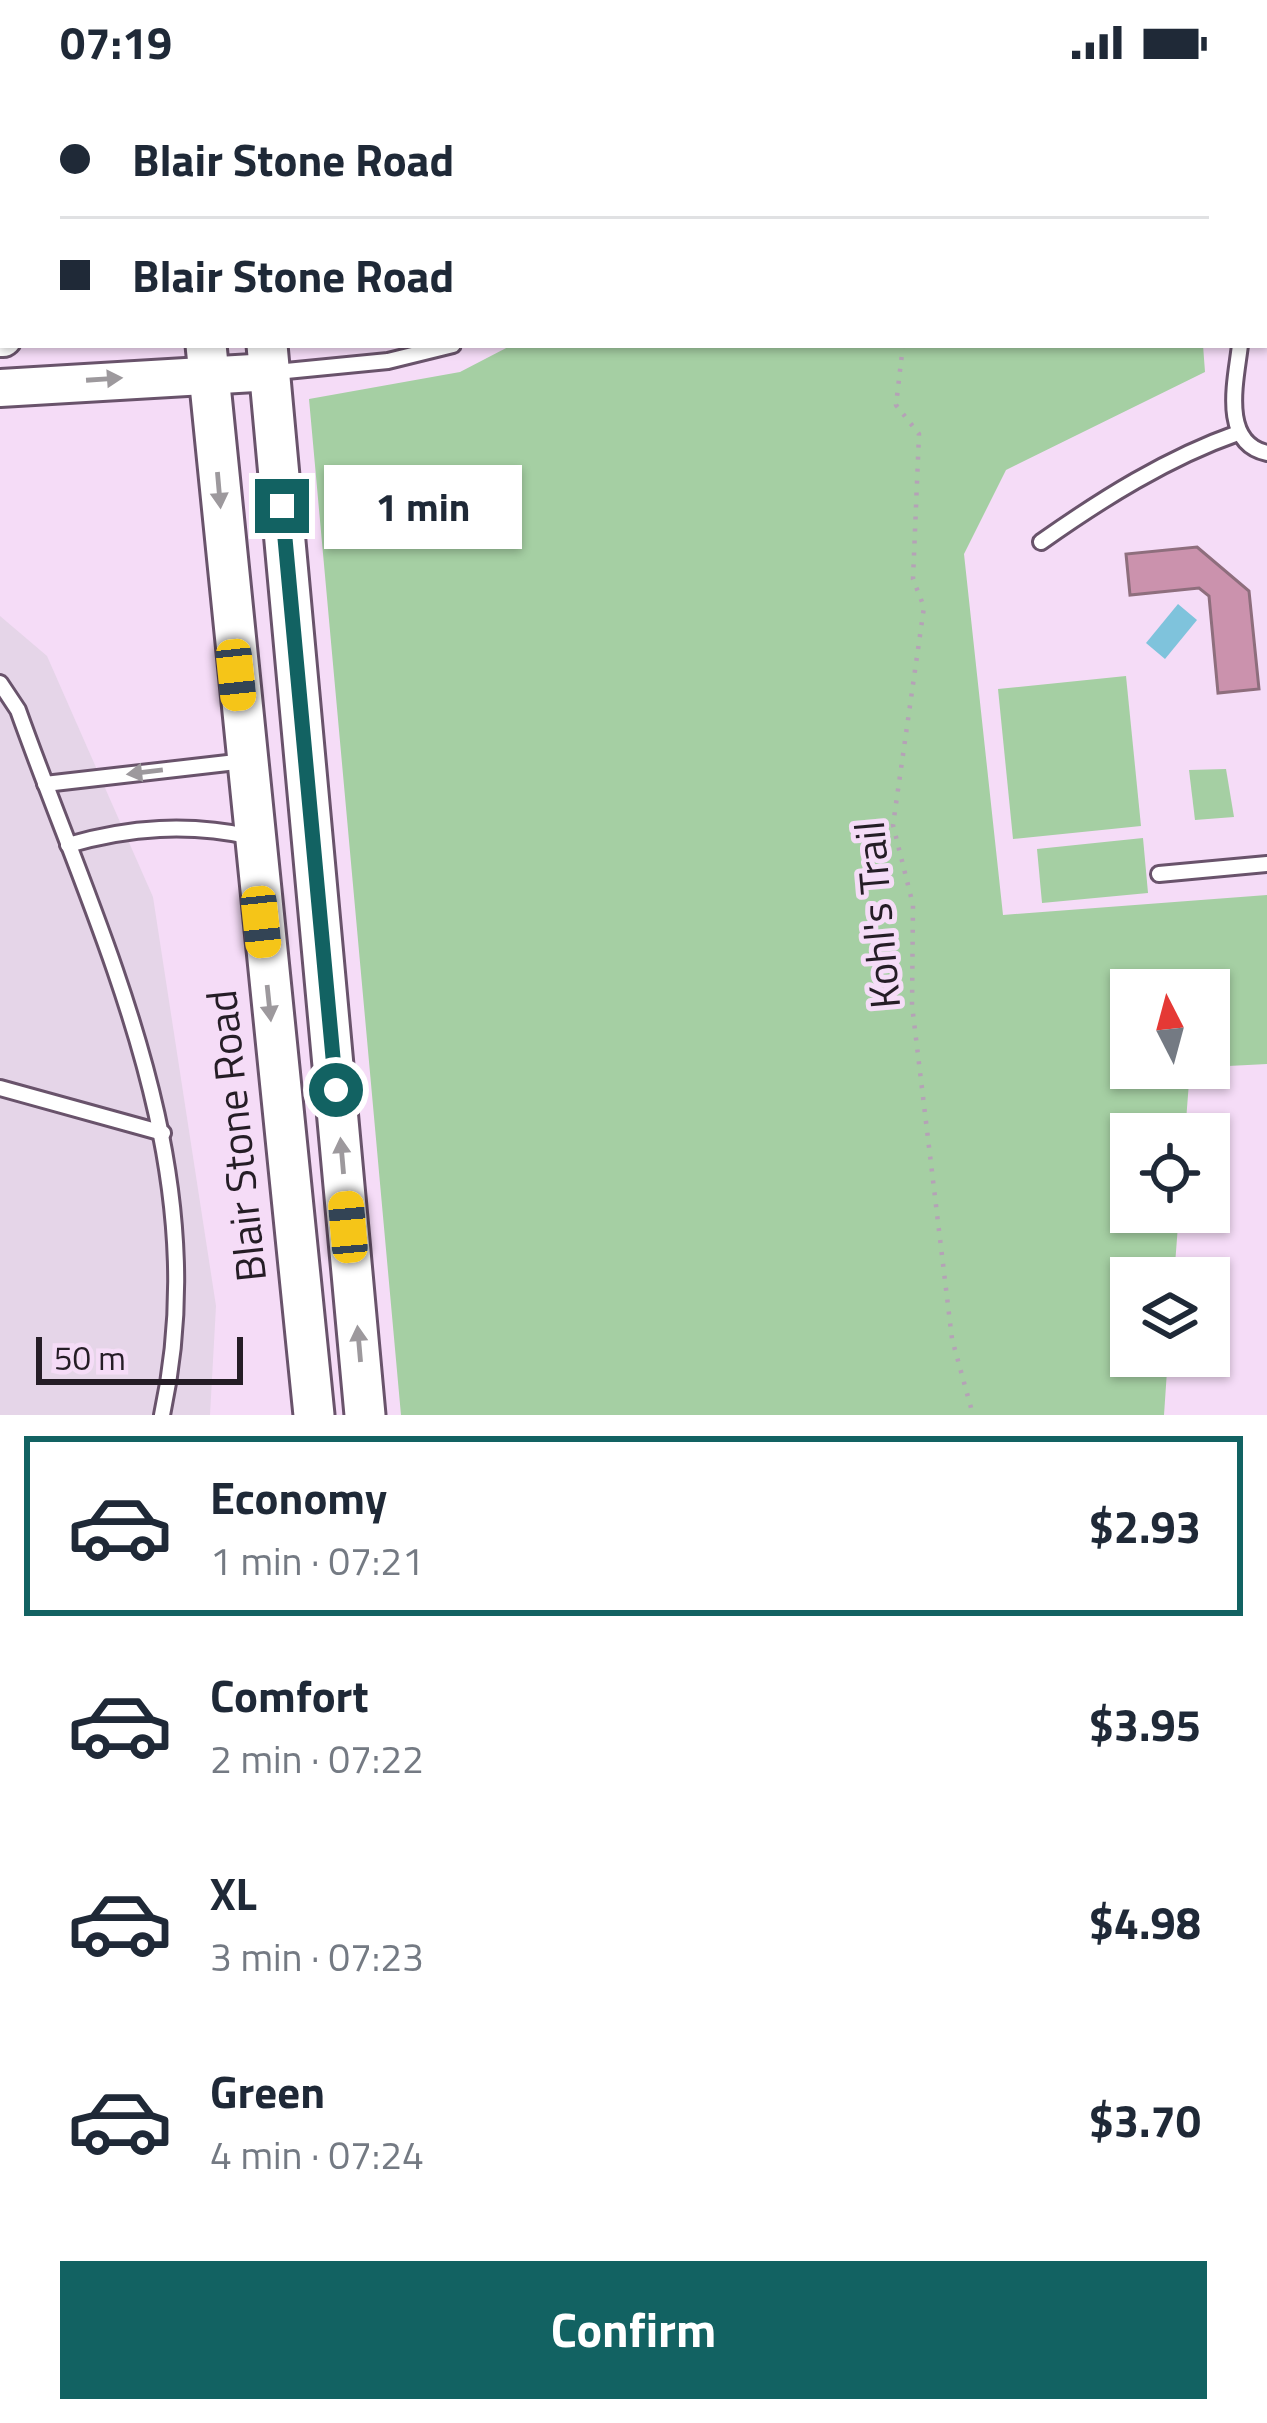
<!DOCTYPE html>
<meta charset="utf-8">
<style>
:root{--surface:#fff;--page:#f6f6f7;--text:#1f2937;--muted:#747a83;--line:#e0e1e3;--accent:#126262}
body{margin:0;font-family:"Titillium Web",sans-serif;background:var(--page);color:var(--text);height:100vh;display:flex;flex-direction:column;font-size:45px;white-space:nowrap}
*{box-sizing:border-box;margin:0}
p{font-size:39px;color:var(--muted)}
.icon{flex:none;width:66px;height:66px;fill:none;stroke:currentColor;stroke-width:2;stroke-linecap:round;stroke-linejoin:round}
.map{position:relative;height:1331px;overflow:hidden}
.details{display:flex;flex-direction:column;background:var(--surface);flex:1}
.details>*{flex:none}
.guide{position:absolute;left:0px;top:0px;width:1269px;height:264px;box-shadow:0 3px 9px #0004;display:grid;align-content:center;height:264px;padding:0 60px;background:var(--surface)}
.needle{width:78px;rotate:354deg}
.buttons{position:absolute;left:1110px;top:885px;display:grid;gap:24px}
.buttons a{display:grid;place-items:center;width:120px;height:120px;border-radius:0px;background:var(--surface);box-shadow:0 3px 9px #0004;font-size:60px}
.scale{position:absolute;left:36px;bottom:30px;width:207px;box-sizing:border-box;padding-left:12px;border:6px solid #251d26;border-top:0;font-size:33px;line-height:42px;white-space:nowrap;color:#251d26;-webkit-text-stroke:9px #f5dcf7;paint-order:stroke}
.end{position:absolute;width:54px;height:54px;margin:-27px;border:15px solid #126262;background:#fff;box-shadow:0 0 0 6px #fff}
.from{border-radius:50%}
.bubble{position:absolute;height:84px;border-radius:0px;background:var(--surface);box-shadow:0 3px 9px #0004;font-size:39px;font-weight:700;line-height:84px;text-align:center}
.car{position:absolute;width:36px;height:72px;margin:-36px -18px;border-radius:15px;box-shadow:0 0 9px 3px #0007;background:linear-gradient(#f5c518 24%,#345 0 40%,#f5c518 0 76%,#345 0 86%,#f5c518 0)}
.guide b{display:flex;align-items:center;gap:42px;height:114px;font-size:45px}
.guide b+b{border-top:3px solid var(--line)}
.guide i{width:30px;height:30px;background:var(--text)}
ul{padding:21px 0 0;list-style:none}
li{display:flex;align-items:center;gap:36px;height:180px;margin:0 24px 18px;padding:0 36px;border:6px solid transparent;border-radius:0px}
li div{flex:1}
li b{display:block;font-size:45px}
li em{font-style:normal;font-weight:700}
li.selected{border-color:var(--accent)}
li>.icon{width:108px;height:108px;stroke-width:1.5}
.cta{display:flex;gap:24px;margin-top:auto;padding:24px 60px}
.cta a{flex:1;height:138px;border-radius:0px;background:var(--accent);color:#fff;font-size:48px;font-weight:700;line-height:138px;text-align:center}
.status{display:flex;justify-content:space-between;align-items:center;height:84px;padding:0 60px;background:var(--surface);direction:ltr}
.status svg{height:33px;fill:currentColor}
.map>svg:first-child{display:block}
.commercial{fill:#e5d5e8}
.green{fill:#a5cfa3}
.water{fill:#7fc3dc}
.building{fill:#cb92ad;stroke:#8e6e7d;stroke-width:3}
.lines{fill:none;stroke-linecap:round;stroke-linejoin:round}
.service-casing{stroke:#69536b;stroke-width:20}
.tertiary-casing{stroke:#69536b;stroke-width:42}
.secondary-casing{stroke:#69536b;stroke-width:45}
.path{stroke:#b5a2b7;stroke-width:4.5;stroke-dasharray:3 9;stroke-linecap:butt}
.service{stroke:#fff;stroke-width:14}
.tertiary{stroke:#fff;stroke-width:36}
.secondary{stroke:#fff;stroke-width:39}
.oneway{fill:#9d999d}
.route{stroke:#126262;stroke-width:15}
.labels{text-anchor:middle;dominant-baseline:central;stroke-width:10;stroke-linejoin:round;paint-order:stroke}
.street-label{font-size:42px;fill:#251d26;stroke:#f5dcf7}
</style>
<div class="status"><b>07:19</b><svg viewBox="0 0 49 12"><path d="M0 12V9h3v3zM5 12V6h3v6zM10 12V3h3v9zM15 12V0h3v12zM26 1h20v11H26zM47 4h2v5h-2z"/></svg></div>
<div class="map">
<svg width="1267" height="1331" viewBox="0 0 1267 1331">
<rect width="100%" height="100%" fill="#f5dcf7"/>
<polygon class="commercial" points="0,532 47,572 153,813 216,1222 210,1331 0,1331"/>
<g class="green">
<polygon points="0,0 140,3 3,3 0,216"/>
<polygon points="301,0 815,0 301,3"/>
<polygon points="512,261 1203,261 1205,288 1006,386 964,470 1003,831 1267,811 1267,980 1209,983 1209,906 1131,906 1131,984 1195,984 1190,985 1185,1050 1131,1050 1131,1128 1179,1128 1174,1194 1131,1194 1131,1272 1168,1272 1164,1331 401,1331 309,315 460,288"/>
<polygon points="1126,592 1141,742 1013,755 998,605"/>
<polygon points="1226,685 1234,733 1195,736 1189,686"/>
<polygon points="1143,754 1148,809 1042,819 1037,765"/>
</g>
<polygon class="water" points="1178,520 1197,536 1165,575 1146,559"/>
<polygon class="building" points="1197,463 1249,507 1259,605 1218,609 1209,512 1199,504 1130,511 1126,470"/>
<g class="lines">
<g class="service-casing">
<g id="service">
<polyline points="1266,42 1267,43"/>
<polyline points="1266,162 1267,160"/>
<polyline points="1266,196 1267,196"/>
<path d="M 1240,261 C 1236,296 1220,359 1267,369"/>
<polyline points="276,288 388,277 453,261"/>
<path d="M 1041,458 C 1102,415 1167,374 1238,349"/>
<path d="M 0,599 L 18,626 C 100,856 217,1078 162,1331"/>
<polyline points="45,700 245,677"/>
<path d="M 68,761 C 130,743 189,739 252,753"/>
<polyline points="1159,790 1267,780"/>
<polyline points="0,1004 163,1049"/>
</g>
</g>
<g class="tertiary-casing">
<g id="tertiary">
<polyline points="0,254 3,254"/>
<polyline points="0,304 271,288"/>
</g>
</g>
<g class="secondary-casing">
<g id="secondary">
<polyline points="181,0 182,3"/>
<polyline points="239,0 239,3"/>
<polyline points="206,261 314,1331"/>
<polyline points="267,261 365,1331"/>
</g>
</g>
<g class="path">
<polyline points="769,0 771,3"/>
<polyline points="903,261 896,321 919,350 913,495 924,523 893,741 913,821 912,921 952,1255 973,1331"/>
</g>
<use href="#service" class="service"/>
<use href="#tertiary" class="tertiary"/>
<use href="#secondary" class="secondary"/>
</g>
<defs><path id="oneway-solid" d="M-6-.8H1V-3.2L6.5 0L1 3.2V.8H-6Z" transform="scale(3)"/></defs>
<g class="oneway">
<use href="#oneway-solid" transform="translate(104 295) rotate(-4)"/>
<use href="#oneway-solid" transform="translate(219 406) rotate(85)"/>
<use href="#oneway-solid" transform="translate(145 688) rotate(173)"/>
<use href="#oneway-solid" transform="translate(269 919) rotate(84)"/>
<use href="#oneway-solid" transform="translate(342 1072) rotate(-95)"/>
<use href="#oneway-solid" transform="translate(359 1260) rotate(-95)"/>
</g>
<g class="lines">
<polyline class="route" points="282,422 336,1006"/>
</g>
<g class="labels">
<g class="street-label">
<text transform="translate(876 831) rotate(-95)">Kohl's Trail</text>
<text transform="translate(235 1052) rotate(-96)">Blair Stone Road</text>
</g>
</g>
</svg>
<div class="buttons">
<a><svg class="needle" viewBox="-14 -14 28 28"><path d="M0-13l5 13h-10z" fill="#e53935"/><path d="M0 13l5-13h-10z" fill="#747a83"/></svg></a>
<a><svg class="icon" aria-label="locate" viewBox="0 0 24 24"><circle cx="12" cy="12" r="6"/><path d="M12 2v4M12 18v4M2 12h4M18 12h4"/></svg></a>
<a><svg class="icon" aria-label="layers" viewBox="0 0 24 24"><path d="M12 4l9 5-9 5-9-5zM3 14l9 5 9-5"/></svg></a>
</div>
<div class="scale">50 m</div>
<i class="end from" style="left:336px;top:1006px"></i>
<i class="end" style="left:282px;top:422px"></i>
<div class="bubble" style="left:324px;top:381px;width:198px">1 min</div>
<i class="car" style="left:236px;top:591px;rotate:174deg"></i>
<i class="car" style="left:261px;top:838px;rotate:174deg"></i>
<i class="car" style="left:348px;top:1143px;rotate:355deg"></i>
<div class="guide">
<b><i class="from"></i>Blair Stone Road</b>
<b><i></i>Blair Stone Road</b>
</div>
</div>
<section class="details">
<ul>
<li class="selected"><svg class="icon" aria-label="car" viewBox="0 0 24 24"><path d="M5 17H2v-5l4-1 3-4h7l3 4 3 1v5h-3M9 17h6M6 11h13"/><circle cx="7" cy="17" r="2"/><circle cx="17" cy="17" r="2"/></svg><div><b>Economy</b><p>1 min · 07:21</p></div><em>$2.93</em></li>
<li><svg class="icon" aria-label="car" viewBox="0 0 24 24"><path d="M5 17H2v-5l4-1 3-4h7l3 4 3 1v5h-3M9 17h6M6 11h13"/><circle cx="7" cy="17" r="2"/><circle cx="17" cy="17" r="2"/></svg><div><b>Comfort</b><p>2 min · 07:22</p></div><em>$3.95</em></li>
<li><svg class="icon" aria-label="car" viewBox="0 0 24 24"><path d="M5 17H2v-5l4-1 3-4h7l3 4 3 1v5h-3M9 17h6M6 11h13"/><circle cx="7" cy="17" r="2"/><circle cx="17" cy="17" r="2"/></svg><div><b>XL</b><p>3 min · 07:23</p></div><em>$4.98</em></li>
<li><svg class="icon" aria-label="car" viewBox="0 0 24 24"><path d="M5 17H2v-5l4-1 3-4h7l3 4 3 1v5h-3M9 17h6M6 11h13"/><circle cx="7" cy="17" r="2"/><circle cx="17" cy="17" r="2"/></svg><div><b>Green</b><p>4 min · 07:24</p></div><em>$3.70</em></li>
</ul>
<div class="cta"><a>Confirm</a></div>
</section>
